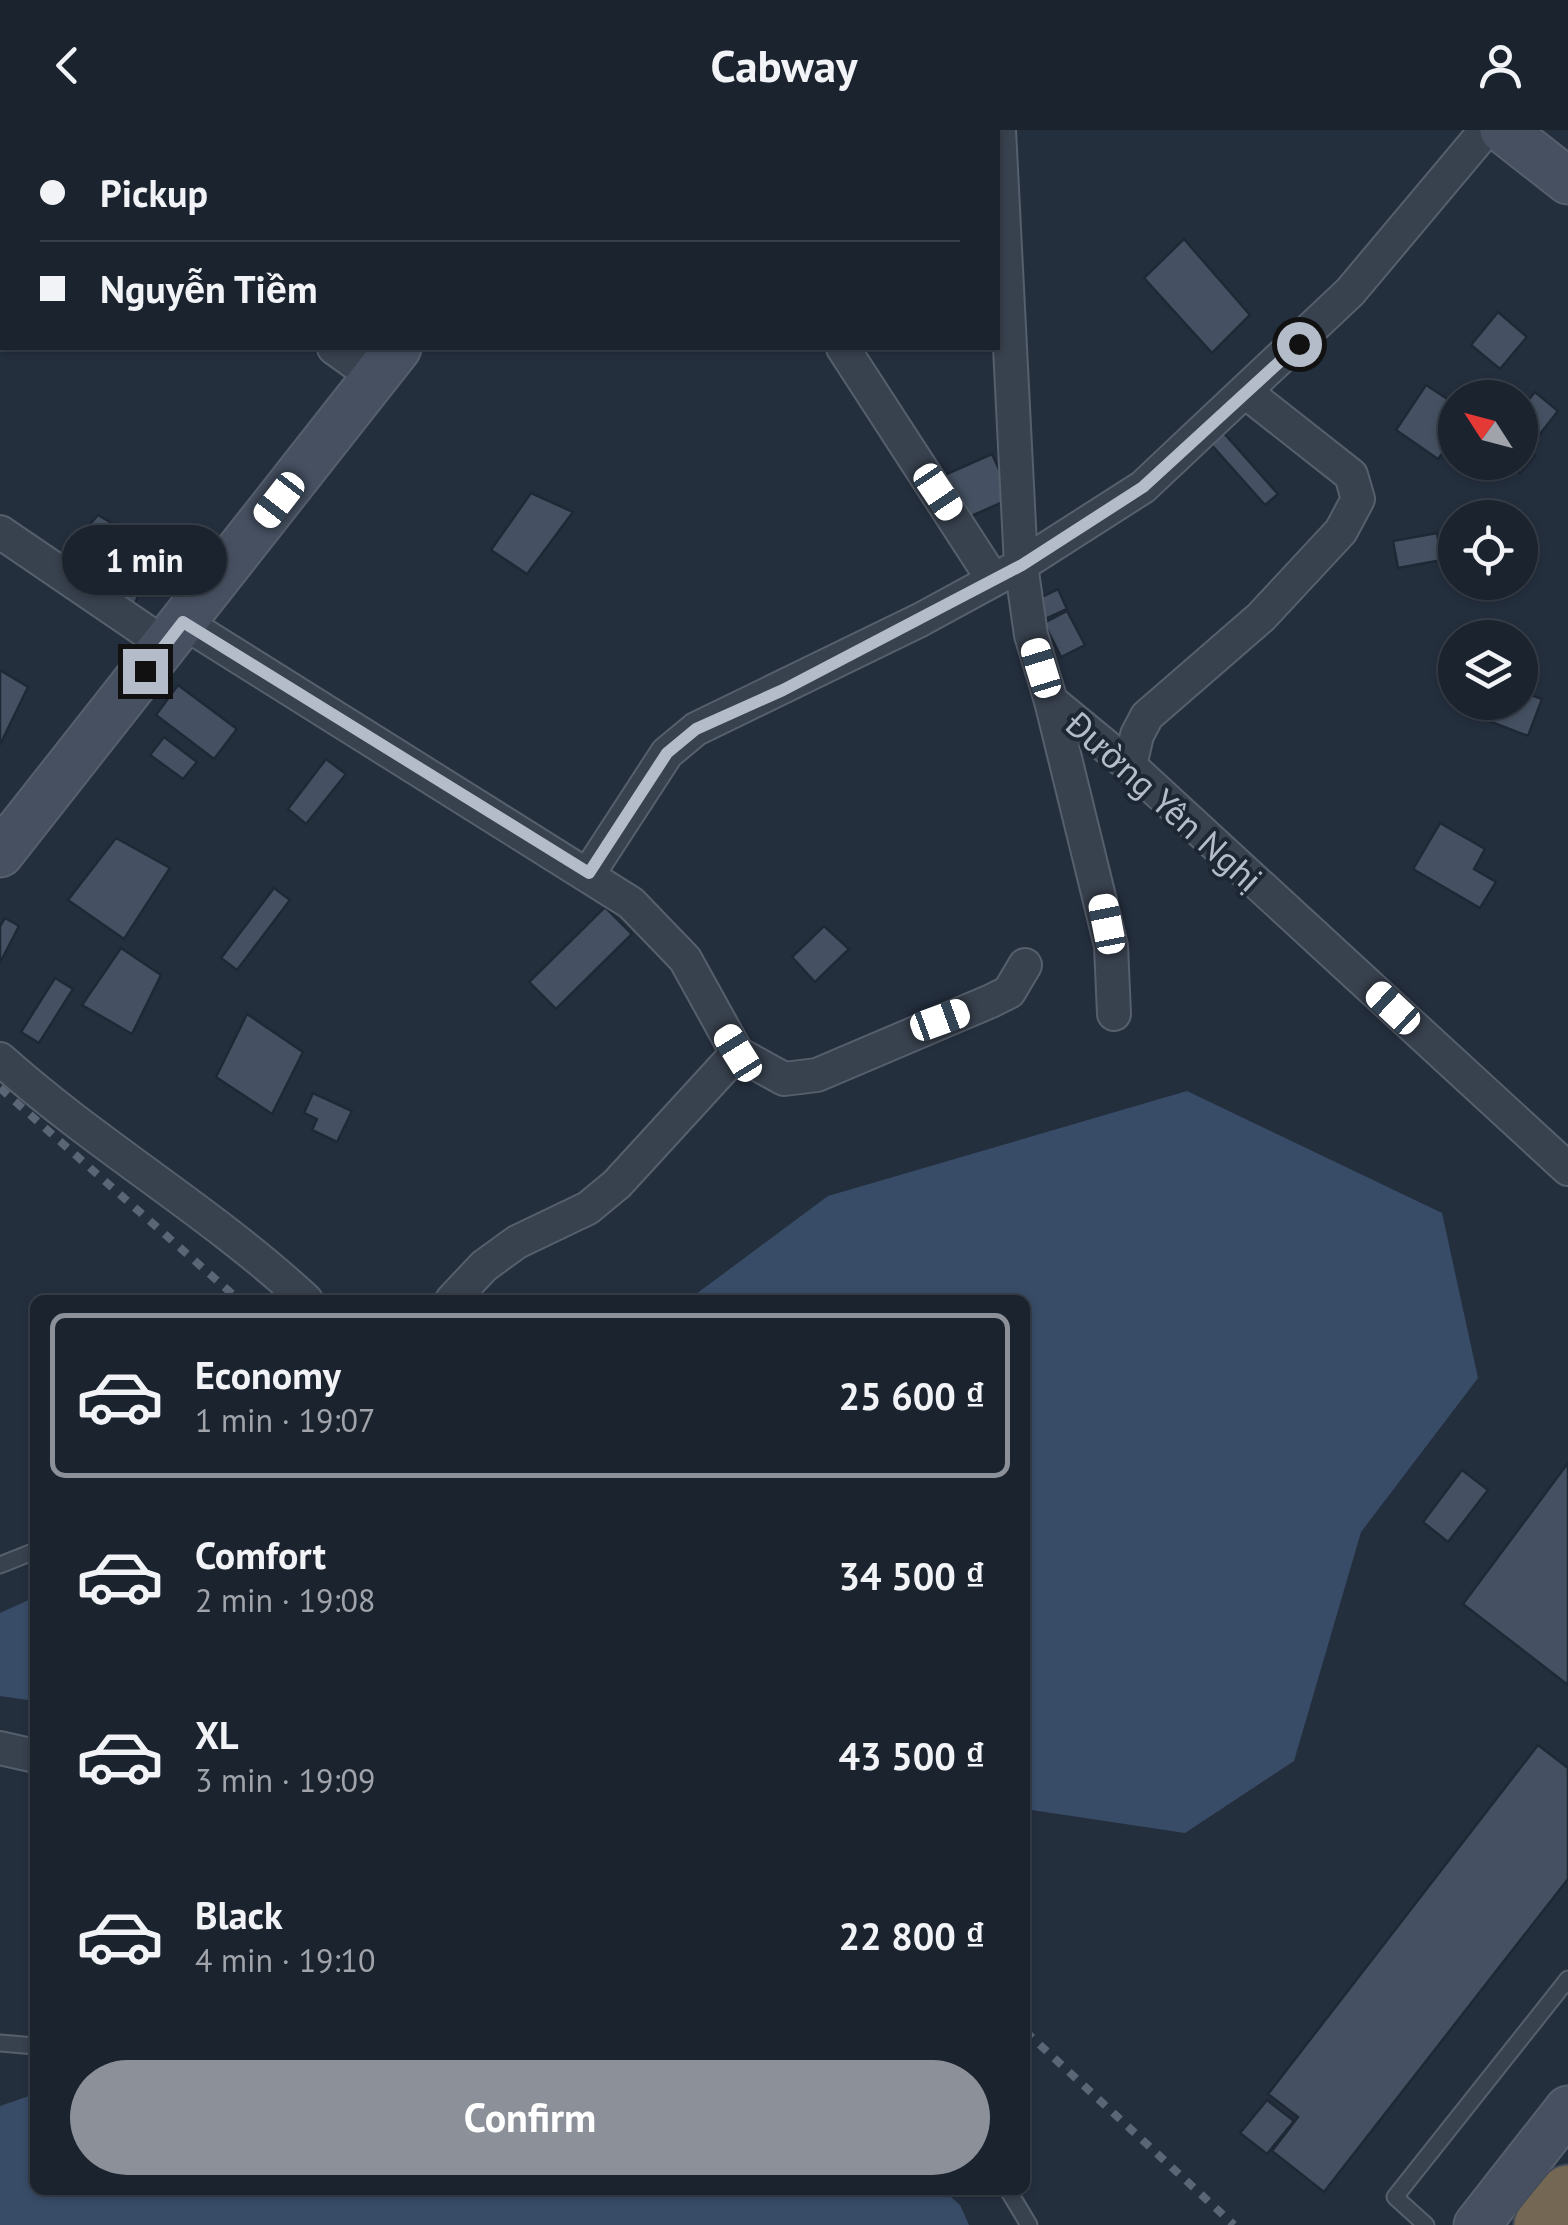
<!DOCTYPE html>
<meta charset="utf-8">
<style>
:root{--surface:#1b232e;--page:#242b36;--text:#f1f3f6;--muted:#a0a4aa;--line:#39404a;--accent:#8c9099}
body{margin:0;font-family:"PT Sans",sans-serif;background:var(--page);color:var(--text);height:100vh;display:flex;flex-direction:column;font-size:38px;white-space:nowrap}
*{box-sizing:border-box;margin:0}
p{font-size:32px;color:var(--muted)}
.icon{flex:none;width:55px;height:55px;fill:none;stroke:currentColor;stroke-width:2;stroke-linecap:round;stroke-linejoin:round}
.map{position:relative;flex:1;overflow:hidden}
.details{position:absolute;left:30px;top:1165px;width:1000px;height:900px;display:flex;flex-direction:column;background:var(--surface);border-radius:15px;box-shadow:0 2px 8px #0004,0 0 0 2px var(--line)}
.details>*{flex:none}
.top-card{position:absolute;left:0px;top:0px;width:1000px;height:220px;box-shadow:0 2px 8px #0004,0 0 0 2px var(--line);display:grid;align-content:center;height:220px;padding:0 40px;background:var(--surface)}
.needle{width:65px;rotate:306deg}
.tools{position:absolute;left:1438px;top:250px;display:grid;gap:20px}
.tools a{display:grid;place-items:center;width:100px;height:100px;border-radius:50%;background:var(--surface);box-shadow:0 2px 8px #0004,0 0 0 2px var(--line);font-size:50px}
.end{position:absolute;width:45px;height:45px;margin:-22px;border:12px solid #b4bcc9;background:#111;box-shadow:0 0 0 5px #111}
.from{border-radius:50%}
.bubble{position:absolute;height:70px;border-radius:35px;background:var(--surface);box-shadow:0 2px 8px #0004,0 0 0 2px var(--line);font-size:32px;font-weight:700;line-height:70px;text-align:center}
.car{position:absolute;width:30px;height:60px;margin:-30px -15px;border-radius:12px;box-shadow:0 0 8px 2px #0007;background:linear-gradient(#fff 24%,#345 0 40%,#fff 0 76%,#345 0 86%,#fff 0)}
.top-card b{display:flex;align-items:center;gap:35px;height:95px;font-size:38px}
.top-card b+b{border-top:2px solid var(--line)}
.top-card i{width:25px;height:25px;background:var(--text)}
ul{padding:18px 0 0;list-style:none}
li{display:flex;align-items:center;gap:30px;height:165px;margin:0 20px 15px;padding:0 20px;border:5px solid transparent;border-radius:15px}
li div{flex:1}
li b{display:block;font-size:38px}
li em{font-style:normal;font-weight:700}
li.current{border-color:var(--accent)}
li>.icon{width:90px;height:90px;stroke-width:1.5}
.cta{display:flex;gap:20px;margin-top:auto;padding:20px 40px}
.cta a{flex:1;height:115px;border-radius:60px;background:var(--accent);color:#fff;font-size:40px;font-weight:700;line-height:115px;text-align:center}
header{display:flex;justify-content:space-between;align-items:center;height:130px;padding:0 40px;background:var(--surface);font-size:45px;font-weight:700}
.map>svg:first-child{display:block}
.water{fill:#394c67}
.building{fill:#455162;stroke:#1f2835;stroke-width:2.5}
.lines{fill:none;stroke-linecap:round;stroke-linejoin:round}
.lane-casing{stroke:#565f6c;stroke-width:19}
.street-casing{stroke:#565f6c;stroke-width:36}
.secondary-casing{stroke:#565f6c;stroke-width:49}
.highway-casing{stroke:#434c59;stroke-width:59}
.lane{stroke:#38414e;stroke-width:15}
.street{stroke:#38414e;stroke-width:32}
.secondary{stroke:#465061;stroke-width:45}
.highway{stroke:#746855;stroke-width:55}
.rail{stroke:#5a6575;stroke-width:8;stroke-dasharray:10 10;stroke-linecap:butt}
.route{stroke:#b4bcc9;stroke-width:12}
.labels{text-anchor:middle;dominant-baseline:central;stroke-width:8;stroke-linejoin:round;paint-order:stroke}
.street-label{font-size:35px;fill:#b4bcc9;stroke:#1d2633}
</style>
<header><svg class="icon" aria-label="back" viewBox="0 0 24 24"><path d="M15 5l-7 7 7 7"/></svg>Cabway<svg class="icon" aria-label="person" viewBox="0 0 24 24"><circle cx="12" cy="8" r="4"/><path d="M4 21q1-7 8-7t8 7"/></svg></header>
<div class="map">
<svg width="1568" height="2095" viewBox="0 0 1568 2095">
<rect width="100%" height="100%" fill="#242f3e"/>
<g class="water">
<polygon points="1187,961 1442,1083 1478,1248 1361,1402 1294,1631 1185,1703 1025,1679 1025,1170 688,1170 828,1066"/>
<polygon points="35,1467 35,1571 0,1566 0,1483"/>
<polygon points="35,1964 35,2060 943,2060 960,2075 969,2095 0,2095 0,1976"/>
</g>
<g class="building">
<polygon points="1184,109 1250,185 1212,223 1144,148"/>
<polygon points="1498,182 1527,207 1500,239 1471,215"/>
<polygon points="1426,255 1455,274 1455,307 1438,329 1396,300"/>
<polygon points="1535,262 1558,281 1540,304 1520,287 1520,280"/>
<polygon points="1222,301 1278,364 1265,375 1209,312"/>
<polygon points="1520,313 1535,326 1520,343 1508,332 1520,332"/>
<polygon points="992,324 1012,368 960,391 940,347"/>
<polygon points="531,363 573,382 527,444 491,420"/>
<polygon points="98,385 157,420 129,488 58,431"/>
<polygon points="1437,403 1442,430 1398,438 1393,411"/>
<polygon points="1058,459 1067,479 1041,491 1033,471"/>
<polygon points="1067,481 1085,515 1061,527 1044,493"/>
<polygon points="0,540 28,557 0,615"/>
<polygon points="178,555 237,599 214,629 156,585"/>
<polygon points="1520,561 1542,569 1528,606 1489,591 1496,572 1520,572"/>
<polygon points="164,607 197,632 183,649 150,625"/>
<polygon points="326,629 346,644 306,694 288,679"/>
<polygon points="1440,693 1485,719 1474,739 1496,752 1480,778 1413,739"/>
<polygon points="116,708 170,738 124,809 68,770"/>
<polygon points="274,758 290,770 237,840 221,828"/>
<polygon points="605,777 632,804 556,879 529,852"/>
<polygon points="5,788 19,796 0,833 0,796"/>
<polygon points="824,796 849,819 815,852 792,827"/>
<polygon points="121,818 161,845 132,904 82,875"/>
<polygon points="55,848 73,859 39,913 21,902"/>
<polygon points="247,884 303,922 272,984 216,947"/>
<polygon points="313,963 352,981 337,1012 312,1000 317,989 304,983"/>
<polygon points="1568,1333 1568,1555 1463,1474"/>
<polygon points="1462,1340 1488,1360 1448,1412 1423,1392"/>
<polygon points="1538,1615 1568,1638 1568,1749 1324,2062 1272,2021 1298,1987 1268,1964"/>
<polygon points="1267,1970 1294,1991 1267,2024 1240,2003"/>
</g>
<g class="lines">
<g class="lane-casing">
<g id="lane">
<polyline points="0,1435 35,1421"/>
<polyline points="0,1913 35,1916"/>
<polyline points="1008,2060 1029,2095"/>
<polyline points="1426,2095 1395,2067 1568,1849"/>
</g>
</g>
<g class="street-casing">
<g id="street">
<polyline points="41,0 44,2"/>
<polyline points="486,0 489,2"/>
<polyline points="999,0 1021,435 1031,505 1051,571 1130,636 1568,1039"/>
<polyline points="334,218 376,248"/>
<polyline points="843,218 992,448"/>
<polyline points="0,402 166,515"/>
<polyline points="183,492 631,773 685,829 737,923 784,949 817,945 991,871 1009,862 1025,835"/>
<polyline points="1051,571 1111,816 1114,884"/>
<polyline points="1130,636 1137,605 1147,586 1261,487 1341,401 1358,369 1351,345 1247,263"/>
<polyline points="589,743 667,623 696,599 920,490 1021,435 1143,357 1350,162 1486,0"/>
<path d="M 0,929 C 97,1016 210,1081 306,1170"/>
<polyline points="452,1170 484,1136 517,1112 588,1078 617,1054 737,923"/>
<polyline points="0,1618 35,1626"/>
</g>
</g>
<g class="secondary-casing">
<g id="secondary">
<polyline points="1503,0 1568,51"/>
<polyline points="557,2 559,0"/>
<polyline points="0,724 398,218"/>
<polyline points="1477,2095 1568,1979"/>
</g>
</g>
<g class="highway-casing">
<polyline id="highway" points="1542,2095 1568,2063"/>
</g>
<use href="#lane" class="lane"/>
<use href="#street" class="street"/>
<use href="#secondary" class="secondary"/>
<use href="#highway" class="highway"/>
<g class="rail">
<polyline points="0,958 239,1170"/>
<polyline points="1025,1901 1234,2095"/>
</g>
</g>
<g class="lines">
<polyline class="route" points="145,541 183,492 589,743 667,623 696,599 783,560 1022,435 1143,357 1299,214"/>
</g>
<g class="labels">
<g class="street-label">
<text transform="translate(1164 671) rotate(42)">Đường Yên Nghị</text>
</g>
</g>
</svg>
<div class="tools">
<a><svg class="needle" viewBox="-14 -14 28 28"><path d="M0-13l5 13h-10z" fill="#e53935"/><path d="M0 13l5-13h-10z" fill="#a0a4aa"/></svg></a>
<a><svg class="icon" aria-label="locate" viewBox="0 0 24 24"><circle cx="12" cy="12" r="6"/><path d="M12 2v4M12 18v4M2 12h4M18 12h4"/></svg></a>
<a><svg class="icon" aria-label="layers" viewBox="0 0 24 24"><path d="M12 4l9 5-9 5-9-5zM3 14l9 5 9-5"/></svg></a>
</div>
<i class="end from" style="left:1299px;top:214px"></i>
<i class="end" style="left:145px;top:541px"></i>
<div class="bubble" style="left:62px;top:395px;width:165px">1 min</div>
<i class="car" style="left:938px;top:362px;rotate:146deg"></i>
<i class="car" style="left:279px;top:370px;rotate:218deg"></i>
<i class="car" style="left:1041px;top:538px;rotate:343deg"></i>
<i class="car" style="left:1107px;top:794px;rotate:349deg"></i>
<i class="car" style="left:1393px;top:878px;rotate:313deg"></i>
<i class="car" style="left:940px;top:890px;rotate:70deg"></i>
<i class="car" style="left:738px;top:923px;rotate:328deg"></i>
<div class="top-card">
<b><i class="from"></i>Pickup</b>
<b><i></i>Nguyễn Tiềm</b>
</div>
<section class="details">
<ul>
<li class="current"><svg class="icon" aria-label="car" viewBox="0 0 24 24"><path d="M5 17H2v-5l4-1 3-4h7l3 4 3 1v5h-3M9 17h6M6 11h13"/><circle cx="7" cy="17" r="2"/><circle cx="17" cy="17" r="2"/></svg><div><b>Economy</b><p>1 min · 19:07</p></div><em>25 600 ₫</em></li>
<li><svg class="icon" aria-label="car" viewBox="0 0 24 24"><path d="M5 17H2v-5l4-1 3-4h7l3 4 3 1v5h-3M9 17h6M6 11h13"/><circle cx="7" cy="17" r="2"/><circle cx="17" cy="17" r="2"/></svg><div><b>Comfort</b><p>2 min · 19:08</p></div><em>34 500 ₫</em></li>
<li><svg class="icon" aria-label="car" viewBox="0 0 24 24"><path d="M5 17H2v-5l4-1 3-4h7l3 4 3 1v5h-3M9 17h6M6 11h13"/><circle cx="7" cy="17" r="2"/><circle cx="17" cy="17" r="2"/></svg><div><b>XL</b><p>3 min · 19:09</p></div><em>43 500 ₫</em></li>
<li><svg class="icon" aria-label="car" viewBox="0 0 24 24"><path d="M5 17H2v-5l4-1 3-4h7l3 4 3 1v5h-3M9 17h6M6 11h13"/><circle cx="7" cy="17" r="2"/><circle cx="17" cy="17" r="2"/></svg><div><b>Black</b><p>4 min · 19:10</p></div><em>22 800 ₫</em></li>
</ul>
<div class="cta"><a>Confirm</a></div>
</section>
</div>
